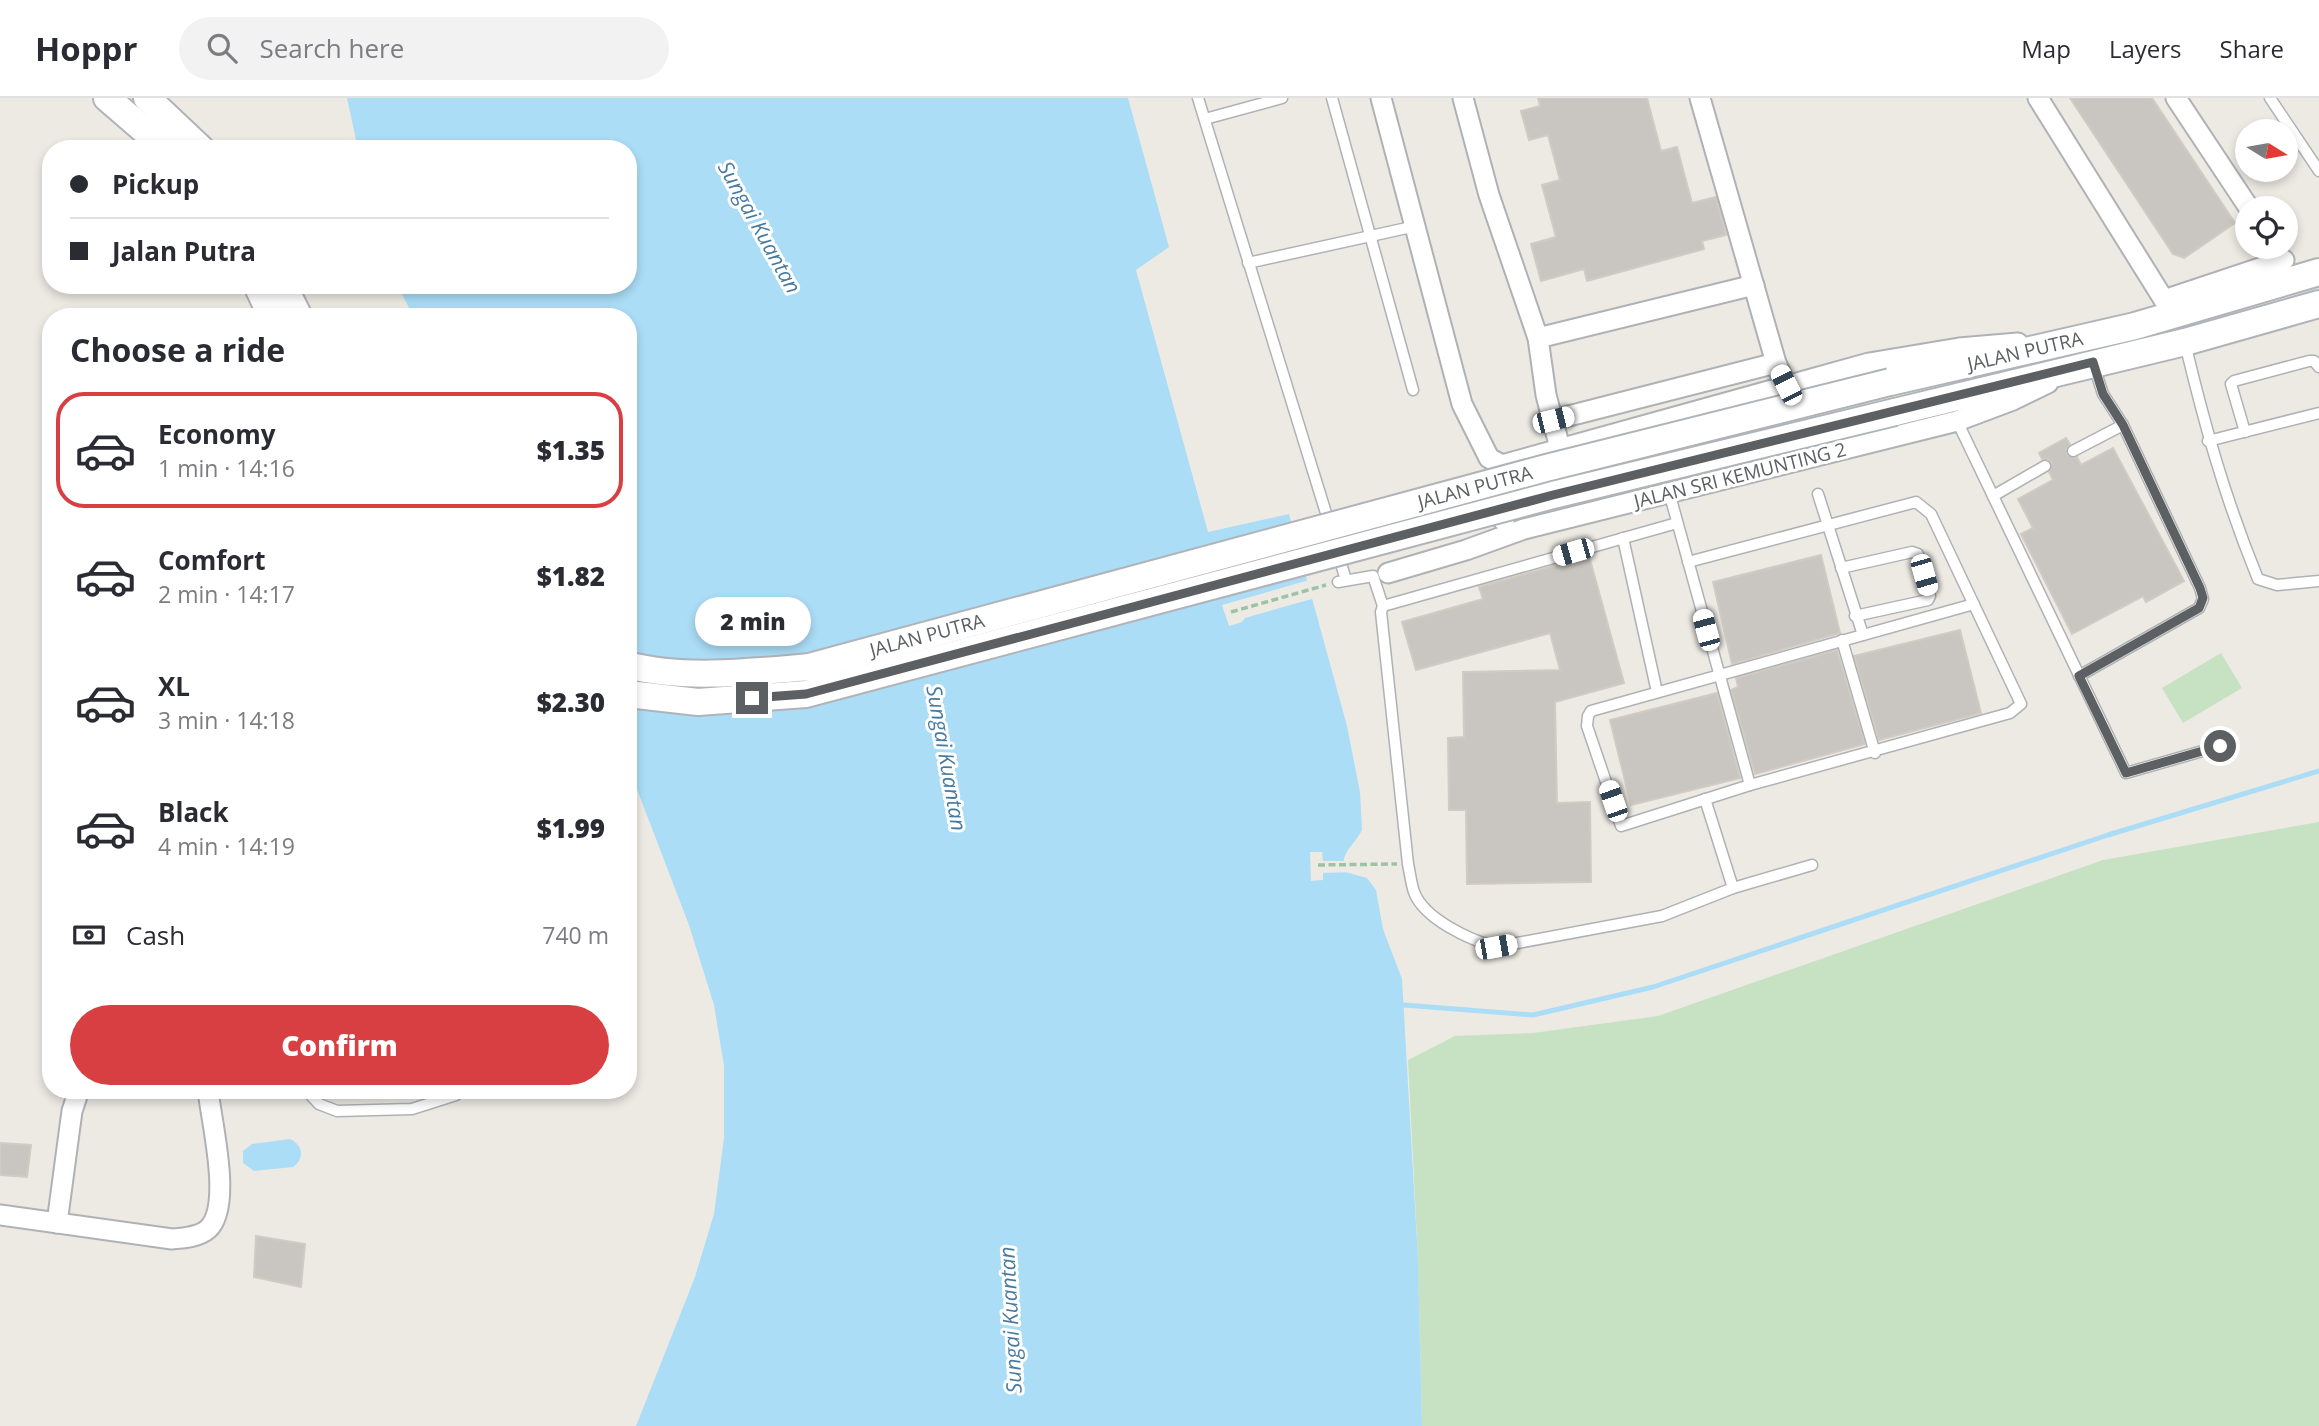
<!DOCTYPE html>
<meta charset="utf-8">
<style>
:root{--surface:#fff;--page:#f2f2f3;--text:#2b2b33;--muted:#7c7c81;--line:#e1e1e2;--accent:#d83f42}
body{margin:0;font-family:"Open Sans",sans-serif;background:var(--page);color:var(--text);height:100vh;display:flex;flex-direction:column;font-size:26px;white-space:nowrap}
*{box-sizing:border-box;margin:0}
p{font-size:23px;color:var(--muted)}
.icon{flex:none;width:38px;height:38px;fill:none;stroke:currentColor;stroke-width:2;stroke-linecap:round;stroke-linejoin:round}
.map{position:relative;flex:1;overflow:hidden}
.details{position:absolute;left:42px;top:210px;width:595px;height:791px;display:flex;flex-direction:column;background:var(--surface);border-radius:28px;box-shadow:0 4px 10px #0003}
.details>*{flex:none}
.guide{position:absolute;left:42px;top:42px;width:595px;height:154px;border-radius:28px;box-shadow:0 4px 10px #0003;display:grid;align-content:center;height:154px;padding:0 28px;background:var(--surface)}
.needle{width:46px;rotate:101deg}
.fabs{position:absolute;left:2235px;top:21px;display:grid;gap:14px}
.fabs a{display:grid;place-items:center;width:63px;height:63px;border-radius:50%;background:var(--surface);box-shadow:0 4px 10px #0003;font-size:35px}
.end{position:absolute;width:32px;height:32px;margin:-16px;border:9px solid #5c6063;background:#fff;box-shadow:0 0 0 4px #fff}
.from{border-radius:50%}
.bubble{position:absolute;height:49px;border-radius:24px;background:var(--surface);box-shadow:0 4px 10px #0003;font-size:23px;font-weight:800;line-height:49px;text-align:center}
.car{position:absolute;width:21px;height:42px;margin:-21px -10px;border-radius:9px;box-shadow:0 0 5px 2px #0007;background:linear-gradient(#fff 24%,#345 0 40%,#fff 0 76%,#345 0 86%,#fff 0)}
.guide b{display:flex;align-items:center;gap:24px;height:66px;font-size:26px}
.guide b+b{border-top:2px solid var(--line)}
.guide i{width:18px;height:18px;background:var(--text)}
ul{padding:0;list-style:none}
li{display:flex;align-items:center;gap:21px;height:116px;margin:0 14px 10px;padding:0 14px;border:4px solid transparent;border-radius:28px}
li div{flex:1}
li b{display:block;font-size:26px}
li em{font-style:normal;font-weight:800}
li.active{border-color:var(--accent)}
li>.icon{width:63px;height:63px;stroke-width:1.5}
h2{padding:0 28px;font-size:32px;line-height:84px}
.pay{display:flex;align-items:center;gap:18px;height:77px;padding:0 28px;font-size:26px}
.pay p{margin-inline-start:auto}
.button{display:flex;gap:14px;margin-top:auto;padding:14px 28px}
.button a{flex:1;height:80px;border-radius:42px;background:var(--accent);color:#fff;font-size:28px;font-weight:800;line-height:80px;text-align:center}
header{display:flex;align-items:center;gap:42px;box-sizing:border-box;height:98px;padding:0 35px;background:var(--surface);border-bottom:2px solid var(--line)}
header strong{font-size:33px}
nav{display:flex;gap:38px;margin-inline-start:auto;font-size:24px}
.search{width:490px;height:63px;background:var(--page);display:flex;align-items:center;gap:18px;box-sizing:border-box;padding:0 24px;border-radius:38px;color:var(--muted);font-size:26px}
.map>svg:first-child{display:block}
.green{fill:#c6e2c3}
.water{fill:#abddf7}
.pier{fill:#edeae4}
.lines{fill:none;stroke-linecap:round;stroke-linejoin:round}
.stream{stroke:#abddf7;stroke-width:5}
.building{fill:#c9c5c0;stroke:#d1cbc3;stroke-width:2}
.lane-casing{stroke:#afb2b5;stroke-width:13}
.street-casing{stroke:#afb2b5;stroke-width:23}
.secondary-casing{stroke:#b0b4b8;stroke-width:30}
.path{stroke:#9cc3a4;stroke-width:3.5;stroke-dasharray:7 3.5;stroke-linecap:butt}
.lane{stroke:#fff;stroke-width:10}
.street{stroke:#fff;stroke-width:19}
.secondary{stroke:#fff;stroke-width:26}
.secondary-bridge-casing{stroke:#b0b4b8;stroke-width:30;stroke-linecap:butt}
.secondary-bridge{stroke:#fff;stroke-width:26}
.route{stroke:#5c6063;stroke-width:9}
.labels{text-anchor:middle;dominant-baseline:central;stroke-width:6;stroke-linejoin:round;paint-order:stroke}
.street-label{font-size:19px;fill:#5c6063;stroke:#fff}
.water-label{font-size:21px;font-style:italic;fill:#477a9e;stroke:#fff}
</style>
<header>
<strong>Hoppr</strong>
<div class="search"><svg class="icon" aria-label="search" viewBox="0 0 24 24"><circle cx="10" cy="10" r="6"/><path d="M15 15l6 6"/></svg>Search here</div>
<nav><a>Map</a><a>Layers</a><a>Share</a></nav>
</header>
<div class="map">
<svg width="2319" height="1328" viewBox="0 0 2319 1328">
<rect width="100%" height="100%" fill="#edeae4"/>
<g class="green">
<polygon points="2221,555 2242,590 2183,625 2162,590"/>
<polygon points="2319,724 2319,1328 1422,1328 1418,1161 1408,962 1455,938 1533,935 1658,918 2103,762"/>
</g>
<g class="water">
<path d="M 347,0 L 1128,0 L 1169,149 L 1136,172 L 1208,434 L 1289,416 L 1347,628 L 1360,694 L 1362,732 C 1354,748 1339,755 1345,774 L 1367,780 L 1376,792 L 1383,831 L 1402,881 L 1418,1161 L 1422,1328 L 636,1328 L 695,1179 L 714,1116 L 724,1040 L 724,968 L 714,907 L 689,827 L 628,668 L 628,219 L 414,219 L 397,187 L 628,187 L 628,51 L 358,51 Z"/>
<path d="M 290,1041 C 303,1047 305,1060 293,1069 L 254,1073 L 243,1065 L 243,1053 L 252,1046 Z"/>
</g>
<g class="pier">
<polygon points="1309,482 1315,500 1245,520 1242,524 1229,528 1222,507"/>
<polygon points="1310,754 1322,754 1323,763 1346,763 1348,772 1354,774 1323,775 1323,782 1311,783"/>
</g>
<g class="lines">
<polyline class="stream" points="1404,907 1533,917 1653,889 2108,737 2319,673"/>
</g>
<g class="building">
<polygon points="1538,0 1647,0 1661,53 1677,49 1692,105 1716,99 1726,137 1702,143 1704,151 1587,183 1584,171 1541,183 1531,146 1556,139 1542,87 1560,82 1548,37 1529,42 1521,13 1540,8"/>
<polygon points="2070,0 2152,0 2235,125 2184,160 2173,156"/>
<polygon points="2066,340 2070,346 2066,352 2067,357 2077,359 2081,367 2113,350 2184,483 2146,504 2143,498 2072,536 2021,436 2033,430 2018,401 2053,382 2049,374 2052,365 2048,361 2042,361 2039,355"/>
<polygon points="1821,457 1840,535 1732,566 1713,484"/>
<polygon points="1589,458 1624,585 1555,604 1557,705 1590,704 1591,784 1467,786 1466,712 1449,712 1448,640 1464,639 1463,574 1560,572 1550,535 1416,572 1402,524 1483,501 1479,489"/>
<polygon points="1960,532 1981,615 1879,642 1854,558"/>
<polygon points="1837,552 1865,646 1755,676 1731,592 1738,589 1736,580"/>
<polygon points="1717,595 1740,680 1631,707 1610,622"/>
<polygon points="0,1045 31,1047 27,1079 0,1077"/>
<polygon points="256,1138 305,1146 301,1189 254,1179"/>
</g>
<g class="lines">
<g class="lane-casing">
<g id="lane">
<polyline points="1198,0 1330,428"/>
<polyline points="1332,0 1413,292"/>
<polyline points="2270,0 2319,73"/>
<polyline points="1205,21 1282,0"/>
<polyline points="1248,165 1416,128"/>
<path d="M 2185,245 C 2205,329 2225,400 2258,481 L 2277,487 L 2319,483"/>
<polyline points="2094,268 2103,296 2123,327"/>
<polyline points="1957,323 2126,675 2220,648"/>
<polyline points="2245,334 2231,286 2234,283 2309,263 2314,263 2319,269"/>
<polyline points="2208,343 2319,315"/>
<polyline points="2073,353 2123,327 2200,490 2203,501 2199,510 2079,578"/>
<polyline points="1669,394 1750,687"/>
<polyline points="1818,396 1863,537"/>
<polyline points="1993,398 2045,368"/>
<path d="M 1677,425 L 1383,508 L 1381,514 L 1408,766 C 1410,775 1411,785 1414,794 C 1424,821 1470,842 1496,849 L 1662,818 L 1733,790 L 1812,767"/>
<polyline points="1623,440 1657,594"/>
<polyline points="1338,456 1346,482"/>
<polyline points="1688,464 1916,404 1931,416 2021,606 2010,615 1750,687 1621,728 1587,628 1588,618 1591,613 1974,506"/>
<polyline points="1841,470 1912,454 1918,456 1930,498 1928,502 1855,518"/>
<polyline points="1338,484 1373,478 1383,508"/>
<polyline points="1842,542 1875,655"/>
<polyline points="1705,701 1733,790"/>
<polyline points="306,992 319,1006 337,1013 412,1011 456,997 458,992"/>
</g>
</g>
<g class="street-casing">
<g id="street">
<polyline points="1381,0 1462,306 1489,360 1502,367"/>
<polyline points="1463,0 1489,97 1538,240 1546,297 1560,350"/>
<polyline points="1700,0 1776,265 1786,287"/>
<polyline points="2038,0 2164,202 2284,162"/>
<polyline points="2176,0 2249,110"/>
<polyline points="1538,240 1754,187"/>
<polyline points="1553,322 1776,265"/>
<path d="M 1504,423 C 1487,406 1490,385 1502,367 L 1869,265 L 1959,250 L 2018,245"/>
<polyline points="1388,475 1466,452 1524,431 1957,323 2013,302 2048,285"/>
<path d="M 0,1117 L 172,1141 C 184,1140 199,1139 208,1131 C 233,1108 211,1023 208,992"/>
<polyline points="57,1125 72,1013 79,992"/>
</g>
</g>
<g class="secondary-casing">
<g id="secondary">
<polyline points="107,0 166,51"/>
<polyline points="147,0 201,51"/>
<polyline points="257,187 272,219"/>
<polyline points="283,187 299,219"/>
<polyline points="1890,284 2135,228 2319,174"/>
<polyline points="1895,314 2185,244 2319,206"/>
</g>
</g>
<g class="path">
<polyline points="1231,514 1326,487"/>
<polyline points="1318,767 1397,766"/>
</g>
<use href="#lane" class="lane"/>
<use href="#street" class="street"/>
<use href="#secondary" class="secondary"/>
<g class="secondary-bridge-casing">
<g id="secondary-bridge">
<path d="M 628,567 C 681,582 754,574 809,569 L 1546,370 L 1890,284"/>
<polyline points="628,596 698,604 806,596 1553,397 1895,314"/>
</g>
</g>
<use href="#secondary-bridge" class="secondary-bridge"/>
</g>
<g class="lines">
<polyline class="route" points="752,600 806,596 1553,397 2093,264 2103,296 2123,327 2200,490 2203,500 2199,510 2079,578 2126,675 2220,648"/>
</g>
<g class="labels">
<g class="street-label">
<text transform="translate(2025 253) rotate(-13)">JALAN PUTRA</text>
<text transform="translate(1740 377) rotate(-14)">JALAN SRI KEMUNTING 2</text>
<text transform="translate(1475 389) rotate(-15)">JALAN PUTRA</text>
<text transform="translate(927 537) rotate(-15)">JALAN PUTRA</text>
</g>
<g class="water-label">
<text transform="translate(760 129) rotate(61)">Sungai Kuantan</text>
<text transform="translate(947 660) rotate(80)">Sungai Kuantan</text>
<text transform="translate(1010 1222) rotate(-93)">Sungai Kuantan</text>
</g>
</g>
</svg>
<div class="fabs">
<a><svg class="needle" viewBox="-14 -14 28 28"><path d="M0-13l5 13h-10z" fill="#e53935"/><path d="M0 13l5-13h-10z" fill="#7c7c81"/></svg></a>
<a><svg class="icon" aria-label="locate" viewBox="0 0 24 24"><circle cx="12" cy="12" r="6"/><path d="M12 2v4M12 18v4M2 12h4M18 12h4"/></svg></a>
</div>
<i class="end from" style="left:2220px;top:648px"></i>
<i class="end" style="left:752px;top:600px"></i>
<div class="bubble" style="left:695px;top:499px;width:116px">2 min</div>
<i class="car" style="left:1786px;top:287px;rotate:333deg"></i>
<i class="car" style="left:1553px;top:322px;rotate:76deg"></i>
<i class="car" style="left:1573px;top:454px;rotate:254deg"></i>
<i class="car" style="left:1924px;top:477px;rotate:164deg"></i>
<i class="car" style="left:1706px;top:532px;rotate:345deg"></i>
<i class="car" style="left:1613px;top:703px;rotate:341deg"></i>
<i class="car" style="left:1496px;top:849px;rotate:80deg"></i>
<div class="guide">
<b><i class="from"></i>Pickup</b>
<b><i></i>Jalan Putra</b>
</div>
<section class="details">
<h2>Choose a ride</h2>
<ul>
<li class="active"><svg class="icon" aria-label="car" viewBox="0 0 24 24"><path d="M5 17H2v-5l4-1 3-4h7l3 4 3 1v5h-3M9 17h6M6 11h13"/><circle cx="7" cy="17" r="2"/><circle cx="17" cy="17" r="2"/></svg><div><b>Economy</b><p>1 min · 14:16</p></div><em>$1.35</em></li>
<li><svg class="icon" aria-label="car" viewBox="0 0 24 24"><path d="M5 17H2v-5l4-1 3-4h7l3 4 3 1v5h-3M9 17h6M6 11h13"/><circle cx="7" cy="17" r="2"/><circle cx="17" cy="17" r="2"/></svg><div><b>Comfort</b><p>2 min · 14:17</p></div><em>$1.82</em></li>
<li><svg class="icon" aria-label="car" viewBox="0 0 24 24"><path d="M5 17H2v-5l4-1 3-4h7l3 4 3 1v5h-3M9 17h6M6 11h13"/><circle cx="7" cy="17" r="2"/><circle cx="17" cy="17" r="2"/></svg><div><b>XL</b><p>3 min · 14:18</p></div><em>$2.30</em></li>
<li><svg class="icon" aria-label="car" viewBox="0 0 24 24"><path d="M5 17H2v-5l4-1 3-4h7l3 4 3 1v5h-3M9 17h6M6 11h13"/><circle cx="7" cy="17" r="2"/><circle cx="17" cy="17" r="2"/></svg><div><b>Black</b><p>4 min · 14:19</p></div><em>$1.99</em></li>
</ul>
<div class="pay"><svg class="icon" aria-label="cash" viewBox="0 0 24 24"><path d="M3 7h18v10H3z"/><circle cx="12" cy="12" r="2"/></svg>Cash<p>740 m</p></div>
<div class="button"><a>Confirm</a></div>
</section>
</div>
